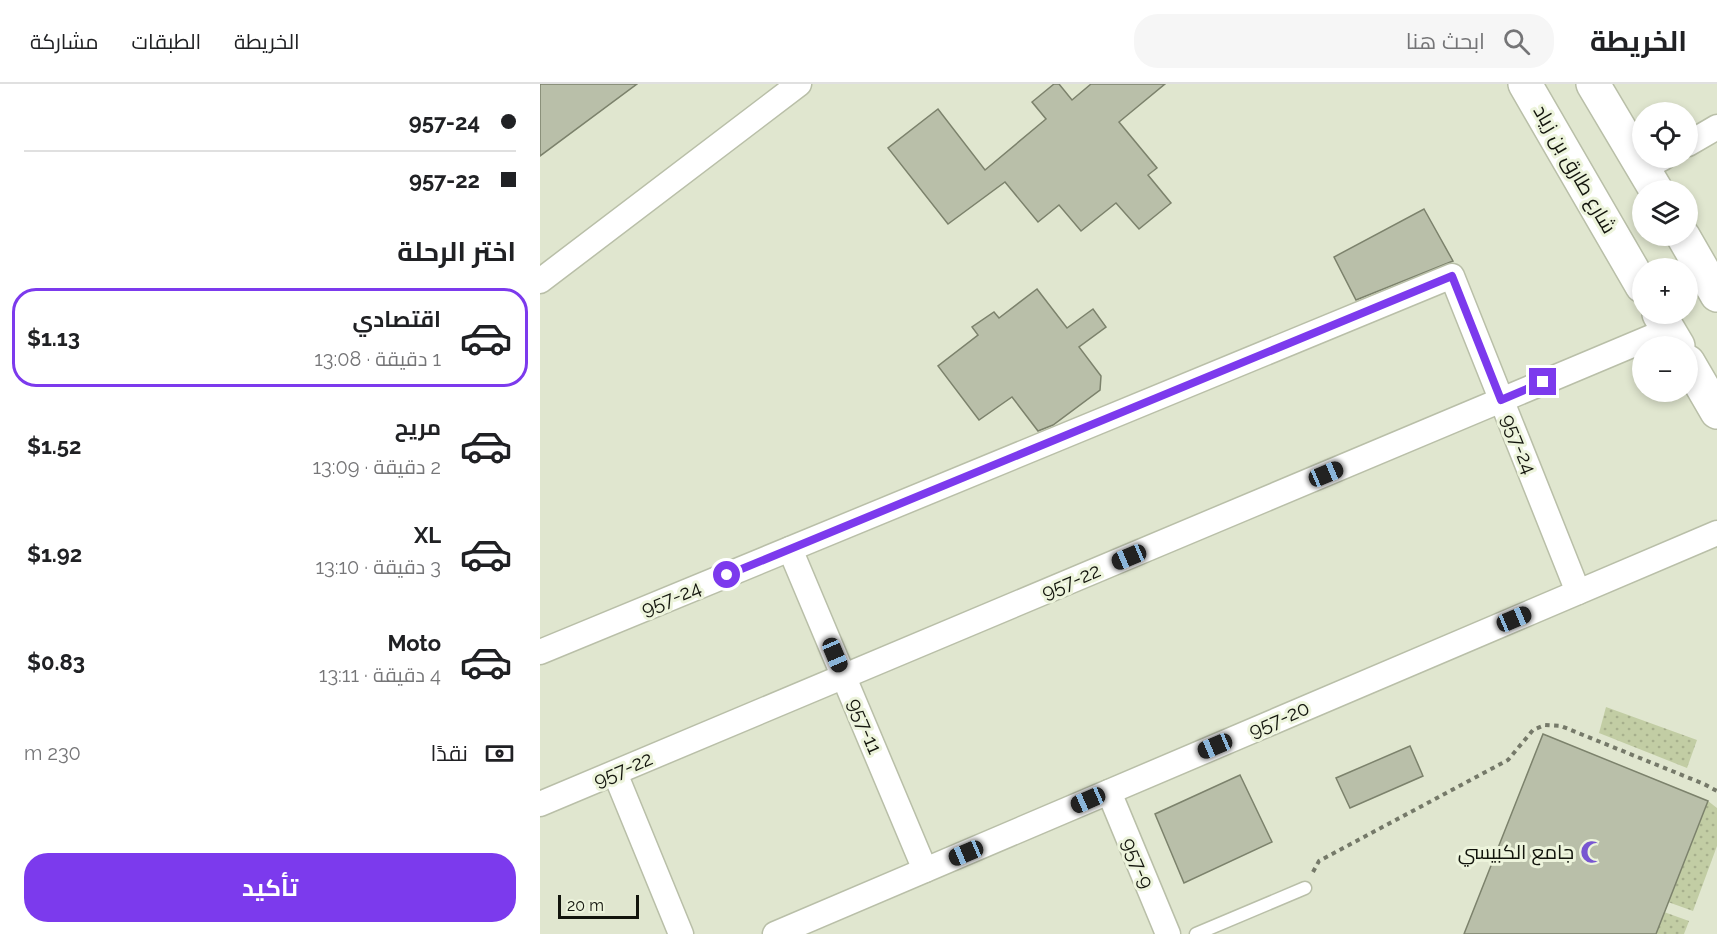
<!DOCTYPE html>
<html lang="ar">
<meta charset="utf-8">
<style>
:root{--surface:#fff;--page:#f6f6f6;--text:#202124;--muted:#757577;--line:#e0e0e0;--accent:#7c3aed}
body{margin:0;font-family:Raleway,Cairo,sans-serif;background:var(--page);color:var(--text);direction:rtl;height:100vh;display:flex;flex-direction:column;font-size:22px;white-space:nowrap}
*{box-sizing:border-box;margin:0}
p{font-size:20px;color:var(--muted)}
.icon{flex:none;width:33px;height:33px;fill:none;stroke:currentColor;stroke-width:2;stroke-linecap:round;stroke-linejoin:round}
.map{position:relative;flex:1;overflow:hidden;direction:ltr}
.side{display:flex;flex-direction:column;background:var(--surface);width:540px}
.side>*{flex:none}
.top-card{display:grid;align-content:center;height:132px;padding:0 24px;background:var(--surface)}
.tools{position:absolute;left:1092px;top:18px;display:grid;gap:12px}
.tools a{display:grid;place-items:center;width:66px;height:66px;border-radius:50%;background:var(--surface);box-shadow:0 3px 9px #0003;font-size:30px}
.scale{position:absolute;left:18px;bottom:15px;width:81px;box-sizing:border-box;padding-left:6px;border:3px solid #12140c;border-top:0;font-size:16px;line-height:21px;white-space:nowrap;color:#12140c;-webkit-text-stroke:4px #edf4dc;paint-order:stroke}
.end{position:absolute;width:27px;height:27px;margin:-14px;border:8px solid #7c3aed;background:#fff;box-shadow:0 0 0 3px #fff}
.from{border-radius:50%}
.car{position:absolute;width:18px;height:36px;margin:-18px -9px;border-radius:8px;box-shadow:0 0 4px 2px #0007;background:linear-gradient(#222 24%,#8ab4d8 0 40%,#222 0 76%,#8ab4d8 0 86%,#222 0)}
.top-card b{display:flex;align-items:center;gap:21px;height:57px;font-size:22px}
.top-card b+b{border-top:2px solid var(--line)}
.top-card i{width:15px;height:15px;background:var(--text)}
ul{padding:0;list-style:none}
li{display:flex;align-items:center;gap:18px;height:99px;margin:0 12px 9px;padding:0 12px;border:3px solid transparent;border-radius:24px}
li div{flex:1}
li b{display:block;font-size:22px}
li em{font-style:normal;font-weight:700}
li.current{border-color:var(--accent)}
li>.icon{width:54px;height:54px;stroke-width:1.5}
h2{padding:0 24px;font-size:27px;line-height:72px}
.pay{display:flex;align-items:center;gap:15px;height:66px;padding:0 24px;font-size:22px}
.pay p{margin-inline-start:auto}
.action{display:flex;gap:12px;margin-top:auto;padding:12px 24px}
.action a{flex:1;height:69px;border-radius:24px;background:var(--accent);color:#fff;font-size:24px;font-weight:700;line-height:69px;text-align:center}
header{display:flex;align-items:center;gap:36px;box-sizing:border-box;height:84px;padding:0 30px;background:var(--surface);border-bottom:2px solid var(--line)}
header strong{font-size:28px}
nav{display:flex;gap:33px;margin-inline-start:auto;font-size:21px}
.search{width:420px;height:54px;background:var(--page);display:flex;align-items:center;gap:15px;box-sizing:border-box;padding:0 21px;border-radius:24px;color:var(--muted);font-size:22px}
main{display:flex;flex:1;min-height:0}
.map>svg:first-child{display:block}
.grass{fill:url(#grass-dots)}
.building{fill:#b9bfa9;stroke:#7c826c;stroke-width:1.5}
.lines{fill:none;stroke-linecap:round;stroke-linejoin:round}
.service-casing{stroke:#b9bfa8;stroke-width:15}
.minor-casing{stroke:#b9bfa8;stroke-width:27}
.primary-casing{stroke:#b9bfa8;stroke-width:36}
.path{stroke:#757969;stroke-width:4;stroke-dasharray:4.5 4.5;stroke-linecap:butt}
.service{stroke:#fff;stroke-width:12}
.minor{stroke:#fff;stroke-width:24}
.primary{stroke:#fff;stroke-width:33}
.route{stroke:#7c3aed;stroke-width:8}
.labels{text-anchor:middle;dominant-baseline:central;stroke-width:6;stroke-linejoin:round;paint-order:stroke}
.street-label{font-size:20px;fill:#12140c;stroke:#edf4dc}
.poi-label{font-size:20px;fill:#12140c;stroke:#edf4dc;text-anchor:end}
</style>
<header>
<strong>الخريطة</strong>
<div class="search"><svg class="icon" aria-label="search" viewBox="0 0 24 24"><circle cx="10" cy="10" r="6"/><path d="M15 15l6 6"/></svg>ابحث هنا</div>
<nav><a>الخريطة</a><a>الطبقات</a><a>مشاركة</a></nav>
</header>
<main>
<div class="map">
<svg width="1177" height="850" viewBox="0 0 1177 850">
<defs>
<pattern id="grass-dots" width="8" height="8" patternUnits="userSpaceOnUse" patternTransform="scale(1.5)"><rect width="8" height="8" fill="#c2cda4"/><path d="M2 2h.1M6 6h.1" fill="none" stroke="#a6af8c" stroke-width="1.8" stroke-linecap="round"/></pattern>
</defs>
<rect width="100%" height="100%" fill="#e0e6cf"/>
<g class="grass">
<polygon points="1066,623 1157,656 1147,684 1059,649"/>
<polygon points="1168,717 1177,724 1177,762 1153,827 1128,818"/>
<polygon points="1124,828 1149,837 1144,850 1116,850"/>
</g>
<g class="building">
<polygon points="0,0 97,0 0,72"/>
<polygon points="514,0 519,0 532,16 551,0 625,0 579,38 617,84 608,91 631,119 599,145 576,119 541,147 519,121 498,138 465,98 408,140 348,64 398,25 445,86 506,35 492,18"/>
<polygon points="884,125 913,177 816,216 794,173"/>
<polygon points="497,205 527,244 553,225 566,243 539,263 561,292 560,306 513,341 498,347 472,313 439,336 398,282 438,251 432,243 454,228 459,234"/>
<polygon points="1003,650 1168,717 1116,850 924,850"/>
<polygon points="870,662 883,692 810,724 796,694"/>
<polygon points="700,691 732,758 644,799 615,730"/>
</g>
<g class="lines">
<g class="service-casing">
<polyline id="service" points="656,850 765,804"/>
</g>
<g class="minor-casing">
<g id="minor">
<polyline points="1148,60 1177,43"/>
<polyline points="1104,84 1123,74"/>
<polyline points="0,197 259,0"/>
<polyline points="250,465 385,786"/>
<polyline points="0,568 912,192 1038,508"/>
<polyline points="75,689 141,850"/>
<polyline points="569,708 628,850"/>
<polyline points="0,720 1128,246"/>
<polyline points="235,850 1177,449"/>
</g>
</g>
<g class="primary-casing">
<g id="primary">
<polyline points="985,0 1102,202"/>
<polyline points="1053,0 1116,106"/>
<polyline points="1143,152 1177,211"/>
<polyline points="1119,230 1138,262"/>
<polyline points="1148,278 1177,328"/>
</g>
</g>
<polyline class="path" points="773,788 779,777 968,676 993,646 1005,641 1021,642 1164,700 1177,707"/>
<use href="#service" class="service"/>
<use href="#minor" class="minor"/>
<use href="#primary" class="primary"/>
</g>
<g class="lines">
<polyline class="route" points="187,491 912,192 961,316 1003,298"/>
</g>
<defs>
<g id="mosque-bare" transform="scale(1.8)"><path d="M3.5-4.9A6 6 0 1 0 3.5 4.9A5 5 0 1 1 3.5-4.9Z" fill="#7857d1" stroke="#edf4dc" stroke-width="2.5" paint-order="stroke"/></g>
</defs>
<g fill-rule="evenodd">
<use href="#mosque-bare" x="1052" y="768"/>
</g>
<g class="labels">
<g class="street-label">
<text transform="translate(1035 85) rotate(60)">شارع طارق بن زياد</text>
<text transform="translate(979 360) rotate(68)">957-24</text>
<text transform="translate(531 497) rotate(-23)">957-22</text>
<text transform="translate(131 514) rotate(-22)">957-24</text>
<text transform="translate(739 635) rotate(-23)">957-20</text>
<text transform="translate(325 642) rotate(67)">957-11</text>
<text transform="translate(83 685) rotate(-23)">957-22</text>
<text transform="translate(598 779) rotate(67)">957-9</text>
</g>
<g class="poi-label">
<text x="1034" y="768">جامع الكبيسي</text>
</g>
</g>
</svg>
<div class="tools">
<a><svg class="icon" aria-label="locate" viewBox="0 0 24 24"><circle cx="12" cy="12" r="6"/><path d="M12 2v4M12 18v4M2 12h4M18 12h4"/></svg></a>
<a><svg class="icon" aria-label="layers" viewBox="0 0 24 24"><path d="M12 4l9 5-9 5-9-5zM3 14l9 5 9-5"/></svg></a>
<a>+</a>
<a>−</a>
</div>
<div class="scale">20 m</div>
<i class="end from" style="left:187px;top:491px"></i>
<i class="end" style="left:1003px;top:298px"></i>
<i class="car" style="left:786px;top:390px;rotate:67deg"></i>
<i class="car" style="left:589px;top:473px;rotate:247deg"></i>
<i class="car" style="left:974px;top:535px;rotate:67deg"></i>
<i class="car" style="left:295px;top:571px;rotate:157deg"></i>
<i class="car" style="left:675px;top:662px;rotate:247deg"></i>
<i class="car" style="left:548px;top:716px;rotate:246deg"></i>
<i class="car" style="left:426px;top:769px;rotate:247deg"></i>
</div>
<section class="side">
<div class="top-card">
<b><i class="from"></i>957-24</b>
<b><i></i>957-22</b>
</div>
<h2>اختر الرحلة</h2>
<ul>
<li class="current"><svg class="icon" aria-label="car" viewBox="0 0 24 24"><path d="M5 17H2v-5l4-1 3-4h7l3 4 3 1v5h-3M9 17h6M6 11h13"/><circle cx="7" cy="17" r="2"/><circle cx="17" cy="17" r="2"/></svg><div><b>اقتصادي</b><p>1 دقيقة · 13:08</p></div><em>$1.13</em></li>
<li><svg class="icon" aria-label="car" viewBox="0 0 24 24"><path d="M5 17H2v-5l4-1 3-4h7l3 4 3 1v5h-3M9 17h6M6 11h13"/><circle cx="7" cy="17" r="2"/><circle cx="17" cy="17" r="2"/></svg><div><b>مريح</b><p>2 دقيقة · 13:09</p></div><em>$1.52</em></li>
<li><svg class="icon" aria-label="car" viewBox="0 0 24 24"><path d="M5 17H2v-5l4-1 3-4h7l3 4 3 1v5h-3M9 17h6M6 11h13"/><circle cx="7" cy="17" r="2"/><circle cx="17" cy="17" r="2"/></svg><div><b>XL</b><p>3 دقيقة · 13:10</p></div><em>$1.92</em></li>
<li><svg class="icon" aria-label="car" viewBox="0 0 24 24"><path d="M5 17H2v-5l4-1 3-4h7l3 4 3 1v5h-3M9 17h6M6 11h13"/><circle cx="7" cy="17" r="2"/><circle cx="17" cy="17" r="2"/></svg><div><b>Moto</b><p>4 دقيقة · 13:11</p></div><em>$0.83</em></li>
</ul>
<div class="pay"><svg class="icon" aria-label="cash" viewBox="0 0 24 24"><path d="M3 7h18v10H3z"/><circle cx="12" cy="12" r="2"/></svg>نقدًا<p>230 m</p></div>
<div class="action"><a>تأكيد</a></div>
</section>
</main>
